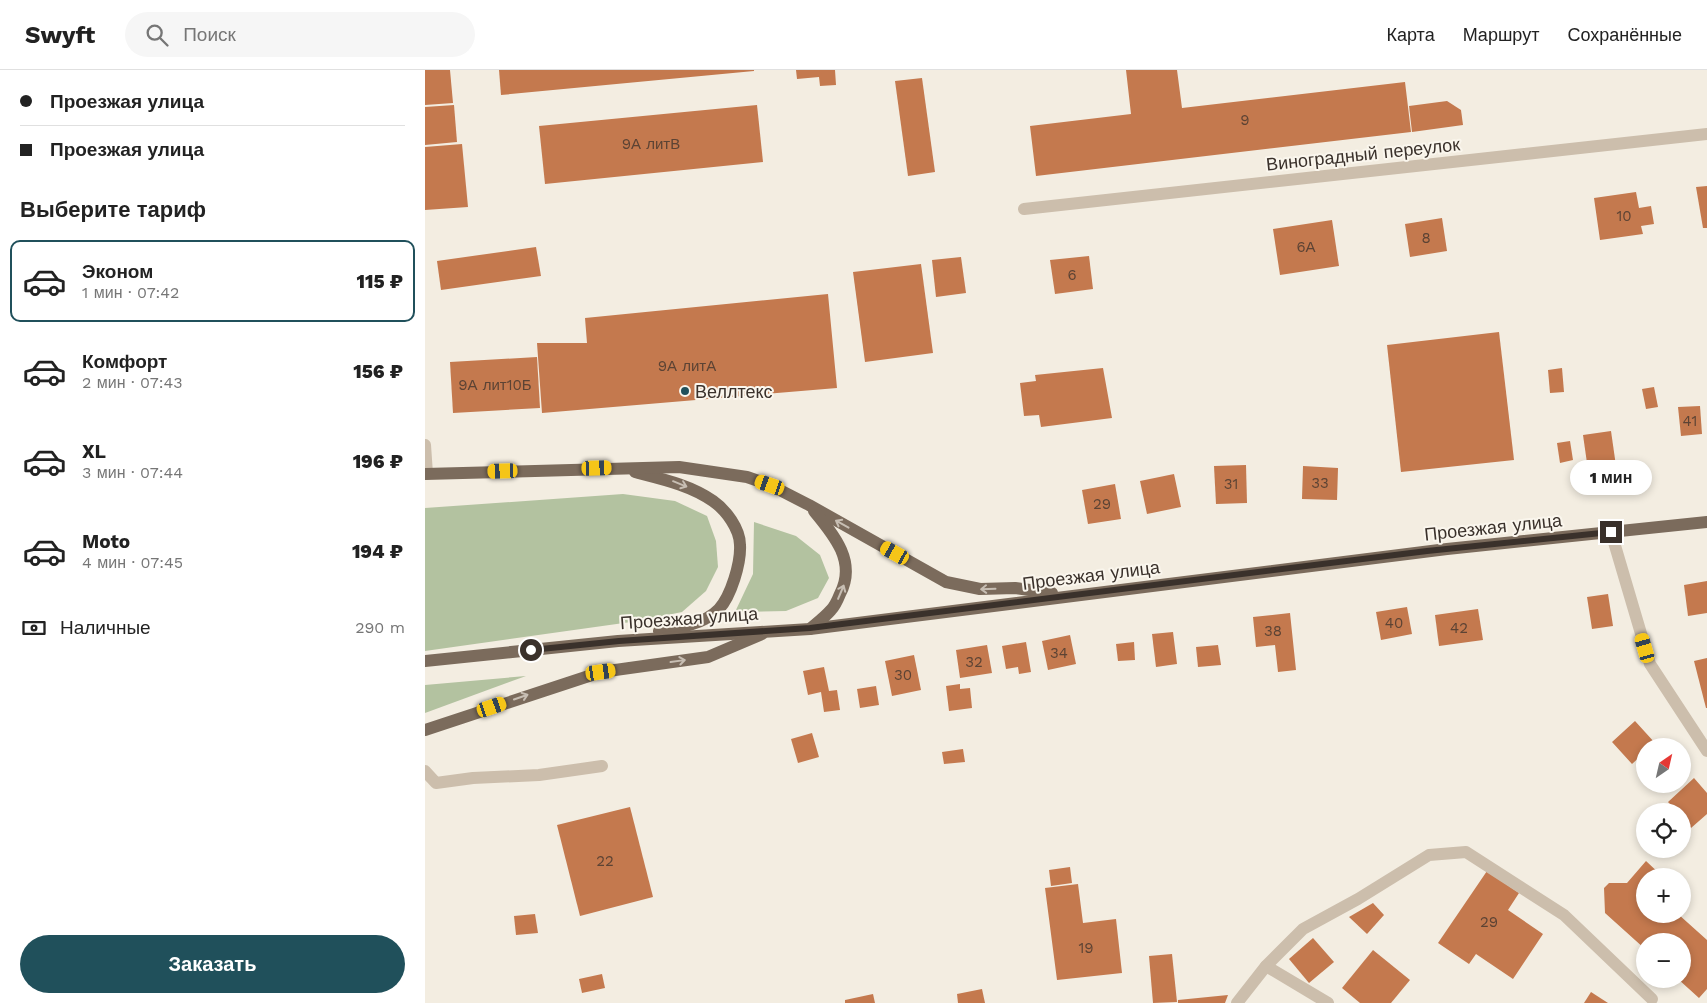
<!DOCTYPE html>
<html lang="ru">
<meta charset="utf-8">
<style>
:root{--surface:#fff;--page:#f6f6f6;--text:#222;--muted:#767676;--line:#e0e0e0;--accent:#20505b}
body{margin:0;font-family:"Work Sans",sans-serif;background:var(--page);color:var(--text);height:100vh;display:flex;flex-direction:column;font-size:19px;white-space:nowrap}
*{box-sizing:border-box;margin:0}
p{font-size:16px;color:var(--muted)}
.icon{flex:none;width:28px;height:28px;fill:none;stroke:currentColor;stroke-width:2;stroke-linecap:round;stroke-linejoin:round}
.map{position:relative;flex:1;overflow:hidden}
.side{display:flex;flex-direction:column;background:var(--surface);width:425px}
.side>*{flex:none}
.banner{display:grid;align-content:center;height:110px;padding:0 20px;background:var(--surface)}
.needle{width:32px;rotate:34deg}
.tools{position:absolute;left:1211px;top:668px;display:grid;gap:10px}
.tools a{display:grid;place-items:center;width:55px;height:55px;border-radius:50%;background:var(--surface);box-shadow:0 2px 8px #0003;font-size:25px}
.end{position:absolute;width:22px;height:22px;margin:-11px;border:6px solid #3a312b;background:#fff;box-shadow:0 0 0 2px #fff}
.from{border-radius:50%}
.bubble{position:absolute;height:35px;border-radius:18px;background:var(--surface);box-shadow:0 2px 8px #0003;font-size:16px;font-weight:800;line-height:35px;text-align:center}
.car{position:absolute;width:15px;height:30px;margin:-15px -8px;border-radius:6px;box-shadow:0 0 4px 1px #0007;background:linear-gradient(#f5c518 24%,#345 0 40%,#f5c518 0 76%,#345 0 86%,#f5c518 0)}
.banner b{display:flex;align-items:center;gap:18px;height:48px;font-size:19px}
.banner b+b{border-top:1px solid var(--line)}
.banner i{width:12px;height:12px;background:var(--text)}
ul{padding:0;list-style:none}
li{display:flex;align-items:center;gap:15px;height:82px;margin:0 10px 8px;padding:0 10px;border:2px solid transparent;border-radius:10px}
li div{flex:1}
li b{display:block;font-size:19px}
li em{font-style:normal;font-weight:800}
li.current{border-color:var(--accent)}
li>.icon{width:45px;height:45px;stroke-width:1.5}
h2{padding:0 20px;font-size:22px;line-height:60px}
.pay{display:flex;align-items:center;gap:12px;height:55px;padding:0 20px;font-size:19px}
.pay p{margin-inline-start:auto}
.primary-button{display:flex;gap:10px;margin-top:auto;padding:10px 20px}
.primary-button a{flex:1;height:58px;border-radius:30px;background:var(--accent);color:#fff;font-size:20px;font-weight:800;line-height:58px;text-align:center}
header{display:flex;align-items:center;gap:30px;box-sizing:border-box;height:70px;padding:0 25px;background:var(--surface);border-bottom:1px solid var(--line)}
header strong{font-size:24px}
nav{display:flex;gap:28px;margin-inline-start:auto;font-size:18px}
.search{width:350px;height:45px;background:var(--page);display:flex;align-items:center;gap:12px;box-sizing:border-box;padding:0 18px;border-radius:28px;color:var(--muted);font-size:19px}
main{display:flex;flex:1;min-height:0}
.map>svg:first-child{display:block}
.green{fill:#b3c2a0}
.building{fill:#c4794e}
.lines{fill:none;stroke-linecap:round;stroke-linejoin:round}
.minor{stroke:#ccbeac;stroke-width:12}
.major{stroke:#7b6b5c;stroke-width:12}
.oneway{stroke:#c7beb3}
.route{stroke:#3a312b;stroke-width:6}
.poi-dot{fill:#20505b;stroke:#faf6ed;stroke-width:2}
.labels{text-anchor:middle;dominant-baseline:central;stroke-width:4;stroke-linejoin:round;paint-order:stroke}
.number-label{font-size:15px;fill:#5c4334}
.street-label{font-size:18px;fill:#3a312b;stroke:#faf6ed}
.poi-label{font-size:18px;fill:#3a312b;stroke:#faf6ed;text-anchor:start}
</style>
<header>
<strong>Swyft</strong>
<div class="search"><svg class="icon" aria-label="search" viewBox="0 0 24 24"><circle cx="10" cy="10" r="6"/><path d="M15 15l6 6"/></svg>Поиск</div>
<nav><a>Карта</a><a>Маршрут</a><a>Сохранённые</a></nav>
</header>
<main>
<section class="side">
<div class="banner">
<b><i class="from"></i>Проезжая улица</b>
<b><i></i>Проезжая улица</b>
</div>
<h2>Выберите тариф</h2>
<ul>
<li class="current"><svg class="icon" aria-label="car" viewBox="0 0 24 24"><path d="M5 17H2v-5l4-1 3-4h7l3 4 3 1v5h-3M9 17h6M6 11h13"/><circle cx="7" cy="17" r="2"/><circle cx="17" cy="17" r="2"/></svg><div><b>Эконом</b><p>1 мин · 07:42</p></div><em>115 ₽</em></li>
<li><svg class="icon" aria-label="car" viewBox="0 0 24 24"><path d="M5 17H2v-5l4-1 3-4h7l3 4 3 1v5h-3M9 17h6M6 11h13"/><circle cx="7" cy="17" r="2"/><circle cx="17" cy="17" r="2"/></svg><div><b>Комфорт</b><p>2 мин · 07:43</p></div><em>156 ₽</em></li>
<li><svg class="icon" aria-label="car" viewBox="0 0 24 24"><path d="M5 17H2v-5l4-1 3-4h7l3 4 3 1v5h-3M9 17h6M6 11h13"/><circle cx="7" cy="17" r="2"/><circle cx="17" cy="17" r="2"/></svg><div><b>XL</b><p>3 мин · 07:44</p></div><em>196 ₽</em></li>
<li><svg class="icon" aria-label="car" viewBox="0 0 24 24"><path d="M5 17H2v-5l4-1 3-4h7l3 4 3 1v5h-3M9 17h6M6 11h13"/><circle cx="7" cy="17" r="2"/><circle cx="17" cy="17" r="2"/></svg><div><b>Moto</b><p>4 мин · 07:45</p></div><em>194 ₽</em></li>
</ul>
<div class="pay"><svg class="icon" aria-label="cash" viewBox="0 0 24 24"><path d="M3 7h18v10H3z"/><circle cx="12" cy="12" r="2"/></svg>Наличные<p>290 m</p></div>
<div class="primary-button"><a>Заказать</a></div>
</section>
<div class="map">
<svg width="1282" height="933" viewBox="0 0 1282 933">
<rect width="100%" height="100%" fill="#f3ede1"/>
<g class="green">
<polygon points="198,424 250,431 282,446 291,471 293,497 281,521 257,542 213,551 0,581 0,438"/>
<polygon points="329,452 371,466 395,485 404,508 393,528 361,541 310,542 328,504"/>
<polygon points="101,606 0,643 0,615"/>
</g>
<g class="building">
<polygon points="0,0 25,0 28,33 0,35"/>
<polygon points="74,0 329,0 329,1 76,25"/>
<polygon points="371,0 410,0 411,15 395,16 394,7 372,9"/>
<polygon points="701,0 752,0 757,38 980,12 986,62 611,106 605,56 706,44"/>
<polygon points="497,8 510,102 483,106 470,11"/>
<polygon points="1022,31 1036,40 1038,55 987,62 984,36"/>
<polygon points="29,35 32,72 0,75 0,37"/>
<polygon points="332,35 338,92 120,114 114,56"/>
<polygon points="37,74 43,137 0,140 0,77"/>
<polygon points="1282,116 1282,158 1278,158 1271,117"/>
<polygon points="1211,122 1214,138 1226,136 1229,154 1216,156 1218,164 1175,170 1169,128"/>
<polygon points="1017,148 1022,181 985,187 980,154"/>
<polygon points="907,150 914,196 855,205 848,159"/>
<polygon points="111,177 116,206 16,220 12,191"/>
<polygon points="664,186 668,219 630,224 625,190"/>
<polygon points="536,187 541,223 511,227 507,190"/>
<polygon points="496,194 508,283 440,292 428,202"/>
<polygon points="403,224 412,318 117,343 112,273 162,273 160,248"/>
<polygon points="1074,262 1089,390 976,402 962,275"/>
<polygon points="112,287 115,338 28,343 25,292"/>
<polygon points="678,298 687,348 616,357 614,345 599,346 595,313 611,311 610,305"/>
<polygon points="1137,298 1139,322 1125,323 1123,300"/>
<polygon points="1229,317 1233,337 1221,339 1217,319"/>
<polygon points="1275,336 1277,364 1256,366 1253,337"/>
<polygon points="1186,361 1191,396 1163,400 1158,365"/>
<polygon points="1145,371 1148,390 1135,393 1132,373"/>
<polygon points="821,395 822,433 791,434 789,396"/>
<polygon points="878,396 913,398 912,430 877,429"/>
<polygon points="749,404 756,437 722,444 715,411"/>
<polygon points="690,414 696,449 663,454 657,420"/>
<polygon points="1282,511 1282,543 1263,546 1259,515"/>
<polygon points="1183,524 1188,556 1167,559 1162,527"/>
<polygon points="982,537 987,564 956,570 951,542"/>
<polygon points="1053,539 1058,570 1014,576 1010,545"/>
<polygon points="865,543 871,600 853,602 850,575 831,577 828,547"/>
<polygon points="748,562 752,594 731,597 727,564"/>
<polygon points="645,565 651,594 623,600 617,571"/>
<polygon points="601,572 606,602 594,604 593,597 581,599 577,576"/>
<polygon points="709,572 710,590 693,591 691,574"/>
<polygon points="562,575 567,603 535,608 531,580"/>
<polygon points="793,575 796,595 773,597 771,577"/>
<polygon points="489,585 496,620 467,626 460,591"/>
<polygon points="1282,588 1282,638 1281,638 1269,591"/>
<polygon points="399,597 404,621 412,620 415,640 399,642 396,622 383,625 378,601"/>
<polygon points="535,614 535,619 545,618 547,638 524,641 521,616"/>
<polygon points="451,616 454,635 435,638 432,619"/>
<polygon points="1210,651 1230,673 1226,676 1220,676 1220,682 1207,694 1187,672"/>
<polygon points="387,663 394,687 373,693 366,669"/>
<polygon points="538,679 540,692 519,694 517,682"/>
<polygon points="1269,708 1282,723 1282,744 1266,758 1258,749 1258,741 1251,741 1243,732"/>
<polygon points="205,737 228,827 155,846 132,755"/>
<polygon points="1221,791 1237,806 1220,806 1220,844 1253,844 1282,870 1282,919 1274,928 1253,909 1258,909 1258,871 1220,871 1220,879 1180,843 1179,818 1184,813 1202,813"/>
<polygon points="645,797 647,813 626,816 624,800"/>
<polygon points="1062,801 1094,823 1083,840 1118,864 1088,909 1051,884 1044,894 1013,873"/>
<polygon points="653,814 658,853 691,849 697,903 632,910 620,818"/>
<polygon points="1258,825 1263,830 1258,837"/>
<polygon points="948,833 959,845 942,864 924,847"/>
<polygon points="110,844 113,863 91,865 89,846"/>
<polygon points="888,868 909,892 884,913 864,889"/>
<polygon points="948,880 985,910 966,933 935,933 917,918"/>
<polygon points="747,884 752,932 728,933 724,886"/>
<polygon points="177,904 180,918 157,923 154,909"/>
<polygon points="557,919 560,933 533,933 532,924"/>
<polygon points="1166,922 1183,933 1159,933"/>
<polygon points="448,924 450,933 420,933 420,930"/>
<polygon points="803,925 800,933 753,933 753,930"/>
</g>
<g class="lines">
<g class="minor">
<polyline points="599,139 1282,64"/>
<polyline points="0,375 2,404"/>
<polyline points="1186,462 1225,594 1282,681"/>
<polyline points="0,701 11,713 48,708 114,705 177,696"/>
<polyline points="841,896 903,933"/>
<polyline points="812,933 841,896 878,859 933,829 1004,785 1041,782 1139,845 1227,929"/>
</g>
<g class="major">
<path d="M 210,402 C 237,409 265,415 288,431 C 301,440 315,459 315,475 C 316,493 306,526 294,539 C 280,554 253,558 234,561"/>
<polyline points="0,404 254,397 322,407 345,415 384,435 521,512 555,519 590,518 627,523"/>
<path d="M 385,559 C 392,553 400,547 406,540 C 410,536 413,529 415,524 C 432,492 409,465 389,441"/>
<polyline points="0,591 193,571 385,559 1022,479 1282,452"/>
<polyline points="0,660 176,602 283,587 337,564"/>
</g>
</g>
<defs><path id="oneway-shaft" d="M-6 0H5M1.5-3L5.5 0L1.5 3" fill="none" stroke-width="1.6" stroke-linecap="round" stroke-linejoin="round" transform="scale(1.25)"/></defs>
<g class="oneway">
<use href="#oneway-shaft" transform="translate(255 414) rotate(22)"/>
<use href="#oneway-shaft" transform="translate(417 454) rotate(-151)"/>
<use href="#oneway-shaft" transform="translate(563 519) rotate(178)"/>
<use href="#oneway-shaft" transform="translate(416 522) rotate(-67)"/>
<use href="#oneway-shaft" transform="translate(253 591) rotate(-8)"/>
<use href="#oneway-shaft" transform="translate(96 627) rotate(-19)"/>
</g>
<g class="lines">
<polyline class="route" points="106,580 194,571 385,558 1002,481 1186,462"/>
</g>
<circle class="poi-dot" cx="260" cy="321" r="5"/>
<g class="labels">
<g class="number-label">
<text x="820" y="50">9</text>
<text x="226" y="74">9А литВ</text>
<text x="1199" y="146">10</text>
<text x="1001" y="168">8</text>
<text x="881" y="177">6А</text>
<text x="647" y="205">6</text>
<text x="262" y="296">9А литА</text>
<text x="70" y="315">9А лит10Б</text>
<text x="1265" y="351">41</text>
<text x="895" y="413">33</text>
<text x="806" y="414">31</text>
<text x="677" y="434">29</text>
<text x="969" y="553">40</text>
<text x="1034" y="558">42</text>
<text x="848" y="561">38</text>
<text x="634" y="583">34</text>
<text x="549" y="592">32</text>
<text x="478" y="605">30</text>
<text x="180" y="791">22</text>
<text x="1064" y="852">29</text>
<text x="661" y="878">19</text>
</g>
<g class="street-label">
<text transform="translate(938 84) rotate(-6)">Виноградный переулок</text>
<text transform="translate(1068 457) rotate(-6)">Проезжая улица</text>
<text transform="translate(666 505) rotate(-7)">Проезжая улица</text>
<text transform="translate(264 548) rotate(-4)">Проезжая улица</text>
</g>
<g class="poi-label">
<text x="270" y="321">Веллтекс</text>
</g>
</g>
</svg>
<div class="tools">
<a><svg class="needle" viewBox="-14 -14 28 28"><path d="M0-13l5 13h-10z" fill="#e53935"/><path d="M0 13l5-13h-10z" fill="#767676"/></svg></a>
<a><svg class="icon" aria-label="locate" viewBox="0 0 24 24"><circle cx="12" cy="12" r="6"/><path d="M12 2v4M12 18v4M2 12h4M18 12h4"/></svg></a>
<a>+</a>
<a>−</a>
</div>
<i class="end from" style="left:106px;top:580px"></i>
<i class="end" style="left:1186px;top:462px"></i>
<div class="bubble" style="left:1145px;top:390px;width:82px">1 мин</div>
<i class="car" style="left:172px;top:398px;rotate:88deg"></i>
<i class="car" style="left:78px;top:401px;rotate:268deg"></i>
<i class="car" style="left:345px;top:415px;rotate:289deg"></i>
<i class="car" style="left:470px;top:483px;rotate:299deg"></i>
<i class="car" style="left:1220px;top:578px;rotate:344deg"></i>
<i class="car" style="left:176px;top:602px;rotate:82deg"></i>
<i class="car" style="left:67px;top:637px;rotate:71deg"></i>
</div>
</main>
